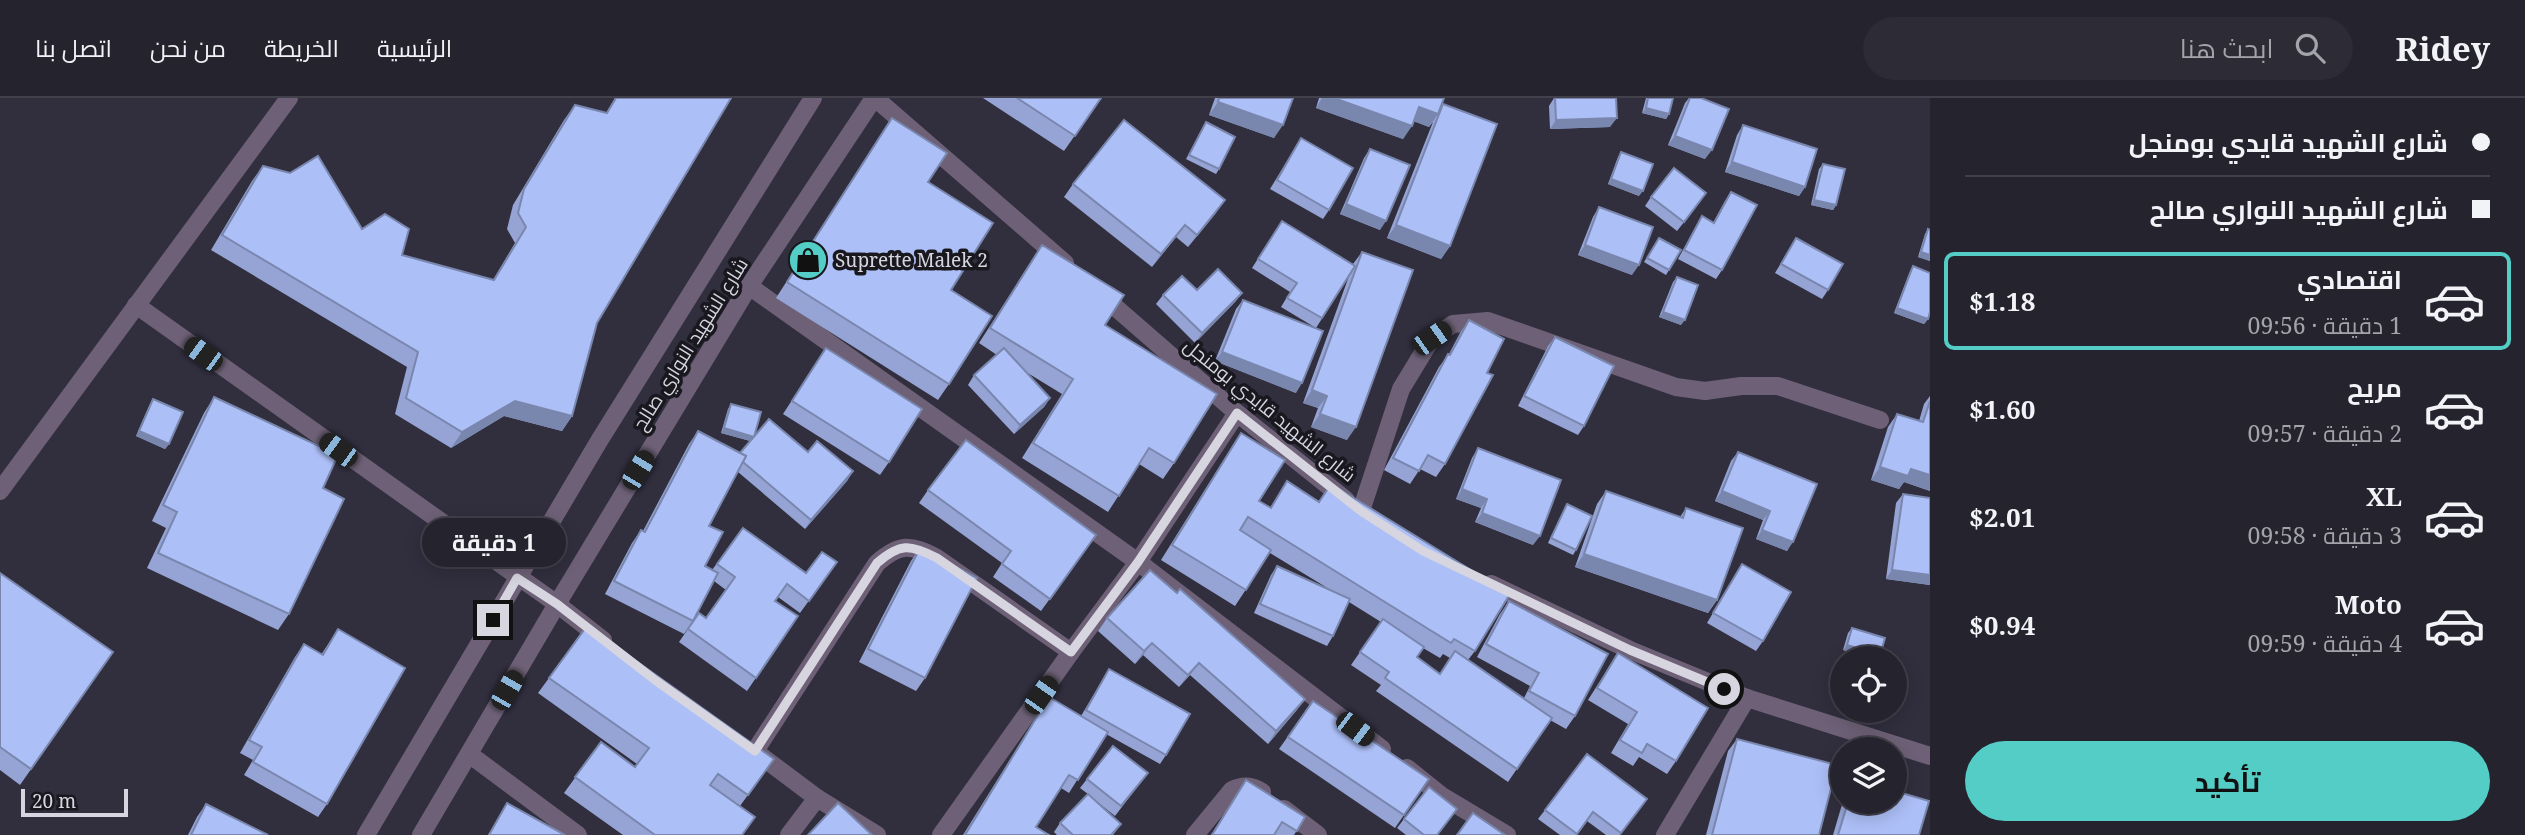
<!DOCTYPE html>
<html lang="ar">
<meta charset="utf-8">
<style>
:root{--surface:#25232e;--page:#2d2b36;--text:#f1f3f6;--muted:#a3a4aa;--line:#42404a;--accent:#54cdc7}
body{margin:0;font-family:"Noto Serif",Cairo,serif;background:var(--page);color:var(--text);direction:rtl;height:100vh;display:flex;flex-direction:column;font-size:26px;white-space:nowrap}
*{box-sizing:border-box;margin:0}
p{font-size:23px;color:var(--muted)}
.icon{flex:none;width:38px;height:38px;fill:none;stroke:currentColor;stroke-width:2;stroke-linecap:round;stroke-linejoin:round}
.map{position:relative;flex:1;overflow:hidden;direction:ltr}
.side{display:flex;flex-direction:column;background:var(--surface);width:595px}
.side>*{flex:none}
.guide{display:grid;align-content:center;height:154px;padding:0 35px;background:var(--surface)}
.controls{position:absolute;left:1830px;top:548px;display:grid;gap:14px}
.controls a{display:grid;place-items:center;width:77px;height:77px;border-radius:50%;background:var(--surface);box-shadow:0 4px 18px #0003,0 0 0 2px var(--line);font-size:35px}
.scale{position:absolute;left:21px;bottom:18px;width:107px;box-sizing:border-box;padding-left:7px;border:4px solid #d7d6e0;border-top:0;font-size:19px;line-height:24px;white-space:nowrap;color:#d7d6e0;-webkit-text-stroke:5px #19181f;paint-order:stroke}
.end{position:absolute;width:32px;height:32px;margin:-16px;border:9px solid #d7d6e0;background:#111;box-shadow:0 0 0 4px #111}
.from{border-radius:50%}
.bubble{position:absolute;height:49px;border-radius:24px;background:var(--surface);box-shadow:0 4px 18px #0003,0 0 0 2px var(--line);font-size:23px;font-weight:700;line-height:49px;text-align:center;direction:rtl}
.car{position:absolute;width:21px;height:42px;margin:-21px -10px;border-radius:9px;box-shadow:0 0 5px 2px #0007;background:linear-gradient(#222 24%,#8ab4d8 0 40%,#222 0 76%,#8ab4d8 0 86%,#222 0)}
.guide b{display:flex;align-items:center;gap:24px;height:66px;font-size:26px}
.guide b+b{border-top:2px solid var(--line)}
.guide i{width:18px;height:18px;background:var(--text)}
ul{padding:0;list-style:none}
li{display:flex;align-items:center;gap:21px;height:98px;margin:0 14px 10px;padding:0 21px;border:4px solid transparent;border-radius:10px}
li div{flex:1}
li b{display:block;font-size:26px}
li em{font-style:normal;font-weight:700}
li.active{border-color:var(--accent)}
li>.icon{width:63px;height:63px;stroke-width:1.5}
.cta{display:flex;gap:14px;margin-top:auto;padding:14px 35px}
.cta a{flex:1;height:80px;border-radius:42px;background:var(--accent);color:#111;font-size:28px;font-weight:700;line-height:80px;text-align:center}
header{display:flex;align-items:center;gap:42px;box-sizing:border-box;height:98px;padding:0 35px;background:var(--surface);border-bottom:2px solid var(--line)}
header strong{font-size:33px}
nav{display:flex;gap:38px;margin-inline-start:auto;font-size:24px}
.search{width:490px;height:63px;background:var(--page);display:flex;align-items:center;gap:18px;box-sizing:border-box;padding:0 24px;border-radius:38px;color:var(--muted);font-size:26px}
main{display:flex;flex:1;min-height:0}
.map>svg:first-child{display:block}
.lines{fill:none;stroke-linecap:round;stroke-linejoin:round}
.minor{stroke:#6e6177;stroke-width:18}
.tertiary{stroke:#6e6177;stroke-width:18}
.wall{fill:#95a4d4;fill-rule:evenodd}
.shaded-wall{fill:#7986ad}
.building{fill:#adbff7;stroke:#7986ad;stroke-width:2}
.route{stroke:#d7d6e0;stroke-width:9}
.labels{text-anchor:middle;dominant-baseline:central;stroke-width:7;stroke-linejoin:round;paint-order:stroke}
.poi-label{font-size:19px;fill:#d7d6e0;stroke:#19181f;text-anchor:start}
.street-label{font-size:19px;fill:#d7d6e0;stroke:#19181f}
</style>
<header>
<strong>Ridey</strong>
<div class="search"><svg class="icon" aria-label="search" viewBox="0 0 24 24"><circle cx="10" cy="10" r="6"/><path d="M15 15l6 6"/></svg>ابحث هنا</div>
<nav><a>الرئيسية</a><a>الخريطة</a><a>من نحن</a><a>اتصل بنا</a></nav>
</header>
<main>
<section class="side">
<div class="guide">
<b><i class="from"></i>شارع الشهيد قايدي بومنجل</b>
<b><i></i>شارع الشهيد النواري صالح</b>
</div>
<ul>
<li class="active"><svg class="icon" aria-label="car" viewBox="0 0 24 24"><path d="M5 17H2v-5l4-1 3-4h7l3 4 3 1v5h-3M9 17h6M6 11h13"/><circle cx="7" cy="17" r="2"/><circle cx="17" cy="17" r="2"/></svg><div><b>اقتصادي</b><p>1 دقيقة · 09:56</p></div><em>$1.18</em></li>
<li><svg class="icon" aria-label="car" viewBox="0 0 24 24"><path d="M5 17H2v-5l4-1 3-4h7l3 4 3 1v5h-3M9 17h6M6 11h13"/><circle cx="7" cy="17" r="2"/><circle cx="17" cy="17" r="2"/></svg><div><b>مريح</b><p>2 دقيقة · 09:57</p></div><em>$1.60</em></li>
<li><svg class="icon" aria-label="car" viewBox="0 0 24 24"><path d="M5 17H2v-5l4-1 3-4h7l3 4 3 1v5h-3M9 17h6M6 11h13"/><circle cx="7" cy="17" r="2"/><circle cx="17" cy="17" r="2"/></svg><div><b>XL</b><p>3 دقيقة · 09:58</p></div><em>$2.01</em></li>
<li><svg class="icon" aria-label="car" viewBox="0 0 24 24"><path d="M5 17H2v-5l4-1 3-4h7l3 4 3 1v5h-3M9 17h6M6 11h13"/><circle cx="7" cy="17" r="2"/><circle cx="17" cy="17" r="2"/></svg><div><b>Moto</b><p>4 دقيقة · 09:59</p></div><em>$0.94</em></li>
</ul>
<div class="cta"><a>تأكيد</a></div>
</section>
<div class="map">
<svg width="1930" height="737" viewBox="0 0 1930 737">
<rect width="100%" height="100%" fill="#312f3e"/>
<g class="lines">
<g class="minor">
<polyline points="875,0 1065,165"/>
<polyline points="749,188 1138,464 1382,651"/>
<polyline points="1099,195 1237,315 1346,402"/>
<polyline points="136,207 557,506 603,542"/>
<polyline points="0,393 289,0"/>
<polyline points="1361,413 1401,291 1432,240 1453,226 1488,223 1676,289 1705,293 1741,288 1778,288 1880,322"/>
<polyline points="1491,486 1630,552 1747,600 1930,658"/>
<polyline points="753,652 817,700 877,737"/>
<path d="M 755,653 L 877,465 C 900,445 910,446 937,460 L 1071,554"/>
<polyline points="469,656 578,737"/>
<polyline points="1407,670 1442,698 1507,737"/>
<polyline points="1284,711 1318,737"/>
<polyline points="789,737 817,700"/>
<polyline points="941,737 1071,554 1138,464 1237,315"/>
<path d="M 1195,737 L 1232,692 C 1244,686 1252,688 1262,694"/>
<polyline points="1665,737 1747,600"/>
</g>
<g class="tertiary">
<polyline points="366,737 599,343 813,0"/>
<polyline points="421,737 557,506 749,188 874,0"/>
</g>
</g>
<g class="wall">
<polygon points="615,0 731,0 597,225 572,318 562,333 504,318 451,350 395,316 407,269 211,152 252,83 263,68 362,131 402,157 493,182 515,145 507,131 513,107 564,22 575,7 606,15"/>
<polygon points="983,0 1101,0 1064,53"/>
<polygon points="1215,0 1293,0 1274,40 1209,17"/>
<polygon points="1319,0 1444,0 1439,12 1443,6 1450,148 1441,161 1387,140 1433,24 1429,29 1414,23 1403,41 1316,10"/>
<polygon points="1554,0 1616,0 1610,29 1550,31 1549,8"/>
<polygon points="1646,0 1673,0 1669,16 1666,21 1642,15"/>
<polygon points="1689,0 1701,0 1705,61 1668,47 1685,5"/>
<polygon points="892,20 928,84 951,192 949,286 938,302 776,200"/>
<polygon points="1206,24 1219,71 1216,76 1186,61"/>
<polygon points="1743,27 1805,89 1799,98 1725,74 1737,37"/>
<polygon points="1301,40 1329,112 1323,121 1270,91"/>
<polygon points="1370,51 1380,132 1340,116 1364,60"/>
<polygon points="1621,54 1639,98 1608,86 1618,59"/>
<polygon points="1823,66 1836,107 1833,112 1811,107 1819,71"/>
<polygon points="1073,86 1216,115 1188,149 1176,139 1152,169 1064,99"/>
<polygon points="1731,94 1722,172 1716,181 1678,161 1696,128 1702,118 1713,125 1725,103"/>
<polygon points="1651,99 1700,104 1677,133 1645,108"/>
<polygon points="1599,109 1632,177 1578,157 1593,119"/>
<polygon points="1282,123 1353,166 1362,154 1347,342 1311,329 1318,310 1303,305 1349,178 1316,230 1281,209 1290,194 1252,170"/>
<polygon points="1928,131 1930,163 1918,159 1925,136"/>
<polygon points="1796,140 1828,192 1822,201 1775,175"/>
<polygon points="1656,145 1669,172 1666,177 1644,164"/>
<polygon points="1042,147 1105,227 1174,365 1163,381 1139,366 1108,414 1022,360 1062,296 1026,274 1050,300 1044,309 1014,336 968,287 974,277 997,257 979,245"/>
<polygon points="1913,168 1928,221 1924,226 1894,215 1910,173"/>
<polygon points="1677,179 1681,227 1659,219 1673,184"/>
<polygon points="1197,192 1242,195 1235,204 1195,245 1156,206 1163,197"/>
<polygon points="1243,202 1296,295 1215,263 1236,211"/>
<polygon points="1469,222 1487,275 1445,366 1436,379 1420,371 1410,386 1384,372 1439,269 1449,256 1460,235"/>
<polygon points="1555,239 1584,328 1578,337 1518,308 1548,248"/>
<polygon points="826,250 889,364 880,377 783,316"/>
<polygon points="1930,298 1930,393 1904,384 1899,391 1871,382 1888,329 1897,316 1919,323 1924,306"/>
<polygon points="214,299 323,390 289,516 278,532 147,470 166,430 152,423 204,315"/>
<polygon points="153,301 169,346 165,351 136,338 150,306"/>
<polygon points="731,306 755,338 808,354 853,373 847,383 805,431 738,374 709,428 705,468 712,472 743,430 806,475 837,464 800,515 778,499 776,503 798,518 747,593 679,544 699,515 706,520 726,492 714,483 693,523 684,536 605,496 632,445 641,432 643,433 689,346 698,333 740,355 750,343 721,335 728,311"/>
<path d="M 1241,335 L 1259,403 L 1270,410 L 1287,383 L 1319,403 L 1331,386 L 1475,553 L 1468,562 L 1524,600 L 1530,588 L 1477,559 L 1500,516 L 1509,503 L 1575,618 L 1566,631 L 1550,622 L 1508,684 L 1376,593 L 1381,587 L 1351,567 L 1381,524 L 1349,504 L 1333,538 L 1327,548 L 1254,515 L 1271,477 L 1277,468 L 1329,491 L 1270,455 L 1235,508 L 1161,462 L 1231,350 ZM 1423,550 L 1440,560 L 1443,556 L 1450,560 L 1440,576 L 1417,559 Z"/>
<polygon points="1478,350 1533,447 1475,424 1481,410 1456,401 1472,360"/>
<polygon points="1738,354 1817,386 1787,453 1756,441 1763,422 1715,403 1731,363"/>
<polygon points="928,392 1096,437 1041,513 993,479 1002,465 919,405"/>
<polygon points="1606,393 1680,419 1686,410 1717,502 1708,515 1575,469 1597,406"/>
<polygon points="1903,396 1930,400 1930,487 1886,481 1896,405"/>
<polygon points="1567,406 1576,452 1573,457 1548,445"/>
<polygon points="920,450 925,580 916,593 859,564 911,463"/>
<polygon points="1742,466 1763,543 1756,553 1707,525"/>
<polygon points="0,475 113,554 20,687 0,672"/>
<polygon points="1177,495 1305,601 1296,613 1268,646 1190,577 1179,589 1143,557 1135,566 1098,533 1107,520"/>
<polygon points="587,528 774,661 740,708 742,737 623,737 564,695 601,644 635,669 637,666 538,595"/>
<polygon points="1852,530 1880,557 1878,560 1871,560 1843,552 1848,535"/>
<polygon points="338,531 327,706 318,719 244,677 253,662 240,655 295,559 304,546 321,557"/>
<polygon points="1618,555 1676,663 1667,676 1639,659 1633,668 1611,655 1628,626 1588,602"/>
<polygon points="1109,571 1166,657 1160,666 1106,636 1069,695 1061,690 1036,729 1049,737 963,737 1049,599 1081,618"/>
<polygon points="1313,603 1429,681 1395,730 1279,651"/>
<polygon points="1737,641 1819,737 1706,737 1728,653"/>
<polygon points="1087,681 1141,684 1115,718 1091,699 1121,726 1113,737 1057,737 1054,734 1060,725 1088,696 1080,690"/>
<polygon points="1246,682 1305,719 1294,737 1211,737"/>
<polygon points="1647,701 1620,737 1606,737 1587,723 1577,737 1560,737 1538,721 1545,712"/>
<polygon points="1843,703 1895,704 1919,737 1833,737"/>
<polygon points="507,705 565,737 488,737"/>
<polygon points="206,706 268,737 188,737 197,719"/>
<polygon points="1457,711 1438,737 1406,737 1397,730 1404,721"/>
</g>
<g class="shaded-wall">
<polygon points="1322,0 1334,0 1412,28 1403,41 1316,10"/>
<polygon points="1218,4 1283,27 1274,40 1209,17"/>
<polygon points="1419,9 1438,16 1429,29 1410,22"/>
<polygon points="1646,10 1669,16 1666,21 1642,15"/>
<polygon points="1617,20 1610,29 1550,31 1556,22"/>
<polygon points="1675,38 1712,52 1705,61 1668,47"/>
<polygon points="1732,64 1805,89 1799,98 1725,74"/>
<polygon points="1611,81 1643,93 1639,98 1608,86"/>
<polygon points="1225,102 1216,115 1188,149 1197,137"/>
<polygon points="1814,102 1836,107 1833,112 1811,107"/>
<polygon points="1346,106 1386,123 1380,132 1340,116"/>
<polygon points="1185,127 1176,139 1152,169 1161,156"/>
<polygon points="1396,127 1450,148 1441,161 1387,140"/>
<polygon points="1585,147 1639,167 1632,177 1578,157"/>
<polygon points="1921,154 1930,157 1930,163 1918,159"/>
<polygon points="1242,195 1235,204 1195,245 1202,235"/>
<polygon points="1897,210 1928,221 1924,226 1894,215"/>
<polygon points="1663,214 1685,222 1681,227 1659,219"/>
<polygon points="1222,254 1302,285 1296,295 1215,263"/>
<polygon points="1312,292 1327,298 1318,310 1303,305"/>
<polygon points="1050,300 1044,309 1014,336 1020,327"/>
<polygon points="515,303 572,318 562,333 504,318 451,350 462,334"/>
<polygon points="1320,316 1356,329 1347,342 1311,329"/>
<polygon points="724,330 754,339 751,343 721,335"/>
<polygon points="139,333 169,346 165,351 136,338"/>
<polygon points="1880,369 1911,371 1930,377 1930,393 1904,384 1899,391 1871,382"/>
<polygon points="853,373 847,383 805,431 811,422"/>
<polygon points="1462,391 1487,401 1481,410 1456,401"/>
<polygon points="1722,393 1770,413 1763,422 1715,403"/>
<polygon points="1482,415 1540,438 1533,447 1475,424"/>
<polygon points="1762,432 1793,444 1787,453 1756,441"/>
<polygon points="1584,456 1717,502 1708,515 1575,469"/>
<polygon points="1892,472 1930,477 1930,487 1886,481"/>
<polygon points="1152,545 1143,557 1135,566 1144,553"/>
<polygon points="1847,547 1880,557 1878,560 1871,560 1843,552"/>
<polygon points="1199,565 1190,577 1179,589 1188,577"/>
<polygon points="1305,601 1296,613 1268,646 1276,633"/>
</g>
<g class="building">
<polygon points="616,0 731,0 597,225 572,318 515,303 462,334 406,300 418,254 222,137 263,68 290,75 318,58 362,131 385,116 409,131 402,157 494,182 526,129 518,115 524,91 575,7 607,15"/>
<polygon points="1017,0 1101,0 1075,38"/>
<polygon points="1219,0 1293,0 1283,27 1218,4"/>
<polygon points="1334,0 1444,0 1438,16 1419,9 1412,28"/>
<polygon points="1555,0 1616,0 1617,20 1556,22"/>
<polygon points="1648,0 1673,0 1669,16 1646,10"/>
<polygon points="1690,0 1701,0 1729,11 1712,52 1675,38"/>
<polygon points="1443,6 1497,26 1450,148 1396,127"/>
<polygon points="892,20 947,55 928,84 993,125 951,192 992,218 949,286 787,184"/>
<polygon points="1124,22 1225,102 1197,137 1185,127 1161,156 1073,86"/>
<polygon points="1206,24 1235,39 1219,71 1189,57"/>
<polygon points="1743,27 1817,51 1805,89 1732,64"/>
<polygon points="1301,40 1353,70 1329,112 1277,82"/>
<polygon points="1370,51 1410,67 1386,123 1346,106"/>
<polygon points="1621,54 1653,66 1643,93 1611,81"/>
<polygon points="1823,66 1845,71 1836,107 1814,102"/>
<polygon points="1674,70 1706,95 1684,124 1651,99"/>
<polygon points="1731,94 1757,107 1722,172 1684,152 1702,118 1714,125"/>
<polygon points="1599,109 1653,129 1639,167 1585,147"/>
<polygon points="1282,123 1355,168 1322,220 1287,200 1297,185 1258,161"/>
<polygon points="1928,131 1930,132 1930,157 1921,154"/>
<polygon points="1659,140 1681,152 1669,172 1647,160"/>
<polygon points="1796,140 1843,166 1828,192 1781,166"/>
<polygon points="1042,147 1124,197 1105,227 1217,296 1174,365 1149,350 1119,398 1033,345 1073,281 990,230"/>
<polygon points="1362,154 1413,172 1356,329 1320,316 1327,298 1312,292"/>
<polygon points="1913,168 1930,175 1930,214 1928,221 1897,210"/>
<polygon points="1218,171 1242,195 1202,235 1163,197 1182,178 1197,192"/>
<polygon points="1677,179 1698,187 1685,222 1663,214"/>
<polygon points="1243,202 1323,233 1302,285 1222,254"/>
<polygon points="1469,222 1504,241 1487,275 1493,277 1445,366 1428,357 1419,373 1393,360 1448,256 1450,257"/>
<polygon points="1555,239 1614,268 1584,328 1524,298"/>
<polygon points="826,250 922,311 889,364 792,303"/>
<polygon points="1004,250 1050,300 1020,327 974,277"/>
<polygon points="214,299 338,357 323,390 344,401 289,516 158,455 177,414 163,407"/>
<polygon points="153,301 183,314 169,346 139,333"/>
<polygon points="1930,303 1930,377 1911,371 1908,378 1880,369 1897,316 1923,324"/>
<polygon points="731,306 761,314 754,339 724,330"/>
<polygon points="769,321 808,354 817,343 853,373 811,422 743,364 746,358 740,355"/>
<polygon points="698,333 746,358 709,428 723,434 705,468 718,475 693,523 614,483 641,432 645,434"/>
<polygon points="1241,335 1285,362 1259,403 1271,410 1287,383 1319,404 1331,386 1510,496 1475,553 1454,541 1451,545 1248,419 1240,432 1271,452 1246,492 1172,447"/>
<polygon points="966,342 1096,437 1050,501 1002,466 1011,453 928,392"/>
<polygon points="1478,350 1561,382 1540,438 1482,415 1487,401 1462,391"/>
<polygon points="1738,354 1817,386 1793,444 1762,432 1770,413 1722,393"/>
<polygon points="1606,393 1683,420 1686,410 1743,430 1717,502 1584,456"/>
<polygon points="1903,396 1930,400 1930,477 1892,472"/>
<polygon points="1567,406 1592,418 1576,452 1551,440"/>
<polygon points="743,430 806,475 822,454 837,464 809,503 787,486 775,503 798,518 756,580 688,531 699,515 706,520 735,479 717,466"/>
<polygon points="920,450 977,480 925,580 868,551"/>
<polygon points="1742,466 1791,494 1763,543 1713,515"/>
<polygon points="1277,468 1350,501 1333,538 1260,506"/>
<polygon points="1150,472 1177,495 1180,491 1305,601 1276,633 1199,565 1188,577 1152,545 1144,553 1107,520"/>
<polygon points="0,475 113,554 31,671 0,649"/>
<polygon points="1509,503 1608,556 1575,618 1529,593 1539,575 1486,546"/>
<polygon points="1383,521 1424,549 1417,559 1440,576 1455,553 1552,620 1517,671 1385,580 1389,574 1360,554"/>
<polygon points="587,528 774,661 748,697 718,676 710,687 755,719 742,737 655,737 575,679 601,644 635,669 649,650 549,580"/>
<polygon points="1852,530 1885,540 1880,557 1847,547"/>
<polygon points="338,531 405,570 327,706 253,664 262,649 249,642 304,546 323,557"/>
<polygon points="1618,555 1708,610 1676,663 1647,646 1642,655 1620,642 1637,614 1597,590"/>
<polygon points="1109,571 1190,616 1166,657 1086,612"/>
<polygon points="1049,599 1108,634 1078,682 1069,677 1036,729 1049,737 965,737"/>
<polygon points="1313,603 1429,681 1404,717 1288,639"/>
<polygon points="1737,641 1837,667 1819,737 1712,737"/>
<polygon points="1113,648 1148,675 1121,708 1087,681"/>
<polygon points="1587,656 1647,701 1621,735 1593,714 1577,736 1545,712"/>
<polygon points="1246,682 1305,719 1297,733 1282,724 1274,737 1212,737"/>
<polygon points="1429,689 1457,711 1437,737 1424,737 1404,721"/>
<polygon points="1895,693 1929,703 1919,737 1838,737 1848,704 1895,704"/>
<polygon points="1088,696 1121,726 1111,737 1073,737 1060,725"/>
<polygon points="507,705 565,737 489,737"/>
<polygon points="838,705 872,737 808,737"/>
<polygon points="206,706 268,737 191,737"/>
<polygon points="1473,715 1505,737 1457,737"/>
</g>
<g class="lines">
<path class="route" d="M 493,522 L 517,480 L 557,506 L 655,582 L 755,653 L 877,465 C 900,445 910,446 937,460 L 1071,554 L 1138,464 L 1237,315 L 1361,413 L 1423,453 L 1630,552 L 1724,591"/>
</g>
<defs>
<g id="shop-disc" transform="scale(2.0125)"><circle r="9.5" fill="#54cdc7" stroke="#19181f"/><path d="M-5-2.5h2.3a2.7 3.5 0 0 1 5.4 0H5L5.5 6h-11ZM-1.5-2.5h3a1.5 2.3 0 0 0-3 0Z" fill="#111"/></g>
</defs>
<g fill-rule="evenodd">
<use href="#shop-disc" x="808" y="162"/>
</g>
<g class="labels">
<g class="poi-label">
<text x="835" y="162">Suprette Malek 2</text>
</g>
<g class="street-label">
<text transform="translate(690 246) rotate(-58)">شارع الشهيد النواري صالح</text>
<text transform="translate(1270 312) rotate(39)">شارع الشهيد قايدي بومنجل</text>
</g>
</g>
</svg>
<div class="controls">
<a><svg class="icon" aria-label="locate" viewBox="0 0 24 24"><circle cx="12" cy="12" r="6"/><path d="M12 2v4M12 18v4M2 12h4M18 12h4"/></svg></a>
<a><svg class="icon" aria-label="layers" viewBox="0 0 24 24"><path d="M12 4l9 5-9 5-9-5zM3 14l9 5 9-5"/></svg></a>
</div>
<div class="scale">20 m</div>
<i class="end from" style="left:1724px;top:591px"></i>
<i class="end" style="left:493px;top:522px"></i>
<div class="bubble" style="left:422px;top:420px;width:144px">1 دقيقة</div>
<i class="car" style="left:1432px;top:240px;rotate:55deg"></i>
<i class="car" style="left:203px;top:256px;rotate:306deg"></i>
<i class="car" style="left:338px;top:352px;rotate:306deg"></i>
<i class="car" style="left:638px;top:372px;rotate:31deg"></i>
<i class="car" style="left:507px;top:592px;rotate:30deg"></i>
<i class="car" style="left:1041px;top:597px;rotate:35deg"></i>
<i class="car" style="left:1355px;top:631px;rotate:127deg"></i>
</div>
</main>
